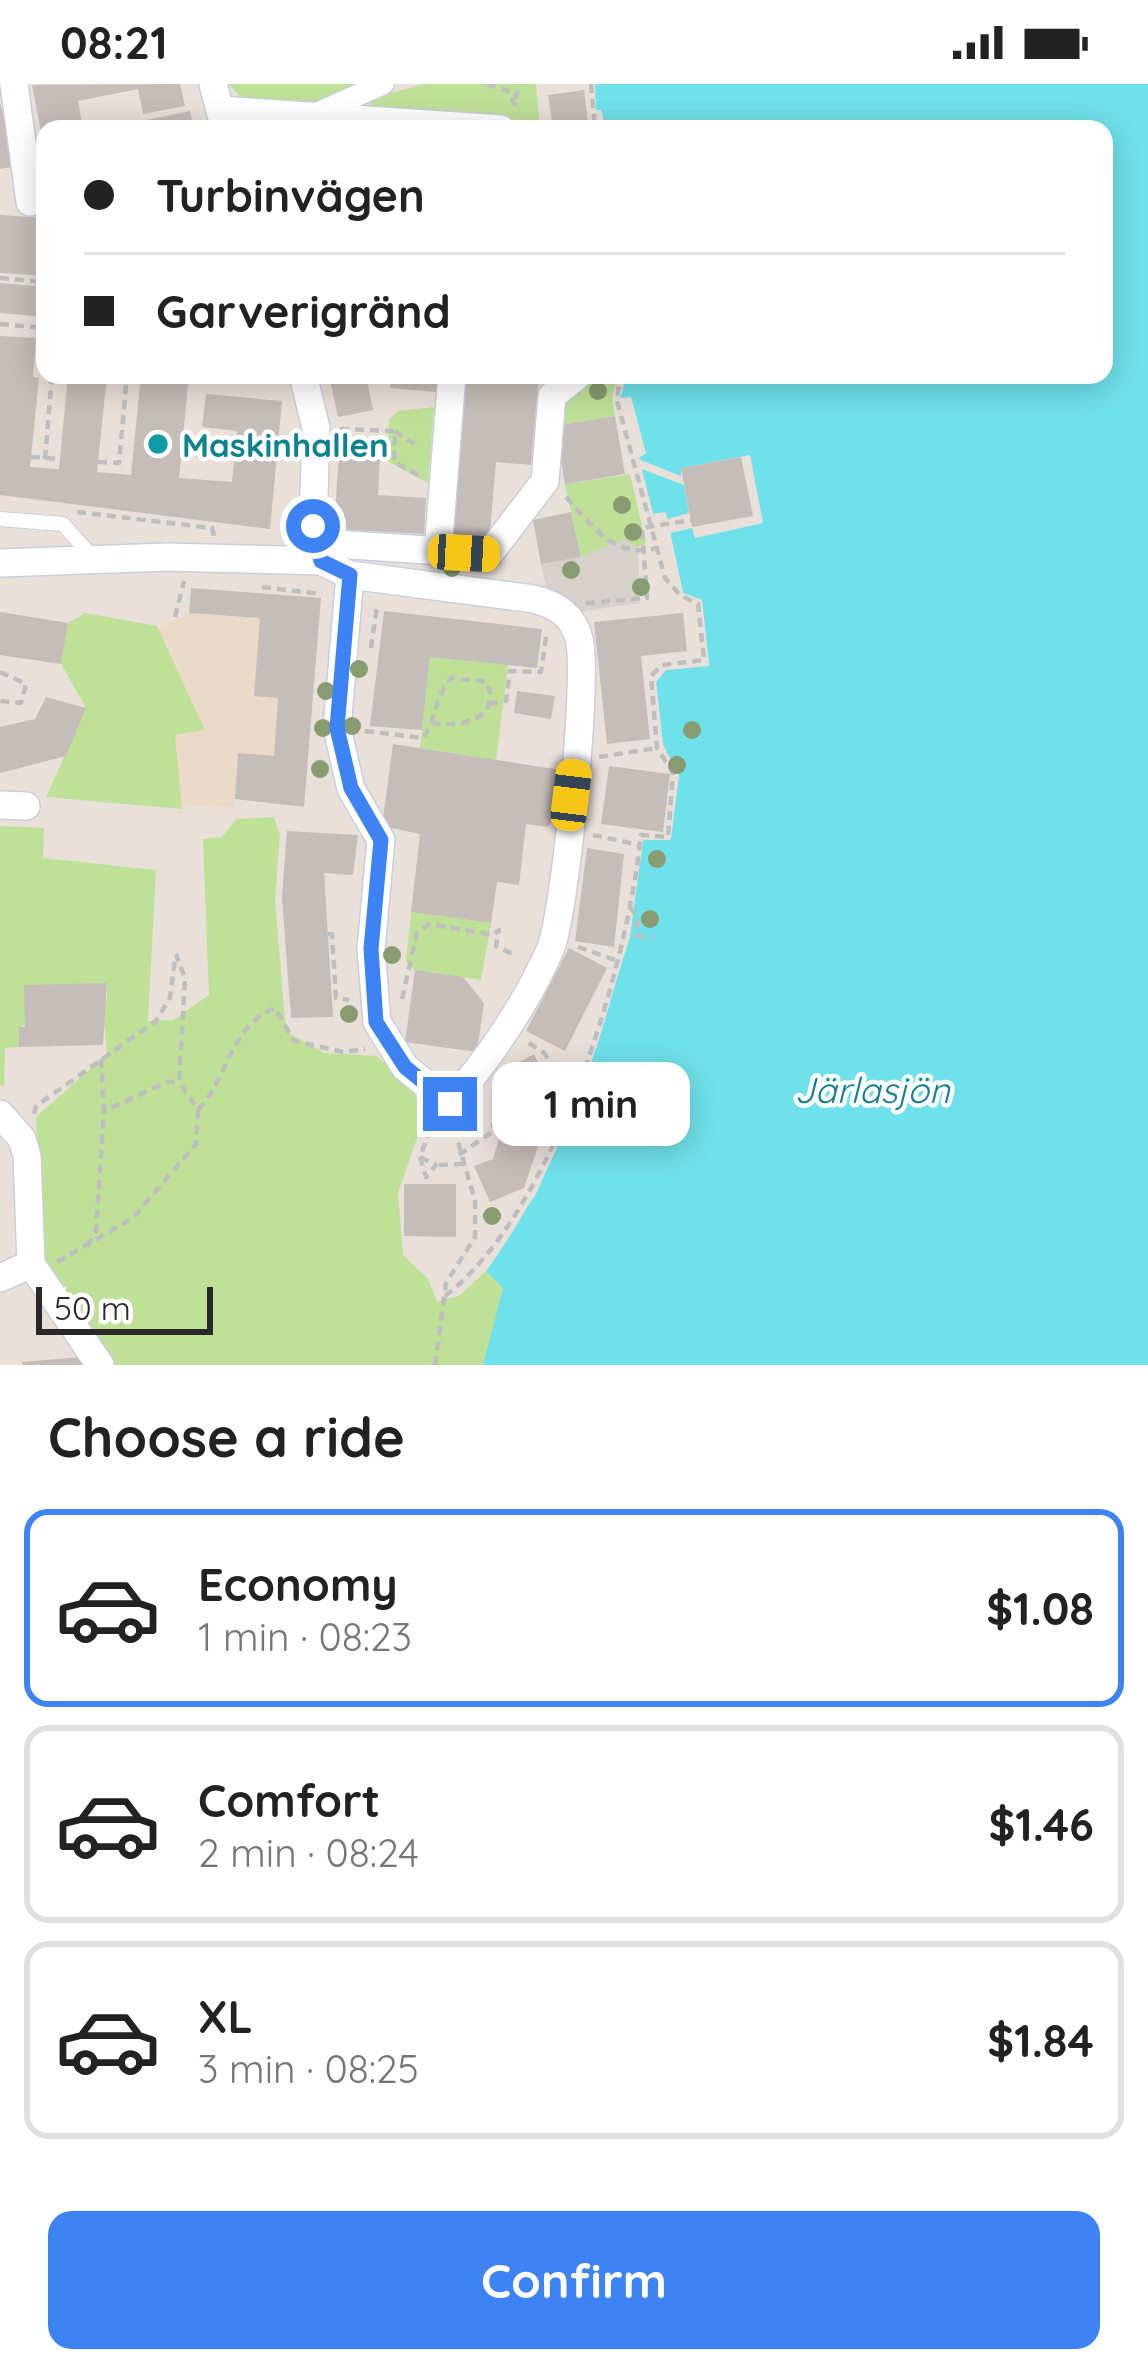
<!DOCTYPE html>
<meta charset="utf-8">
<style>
:root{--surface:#fff;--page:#f6f6f6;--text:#222;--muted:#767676;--line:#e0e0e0;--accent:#3d83f4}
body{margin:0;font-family:Quicksand,sans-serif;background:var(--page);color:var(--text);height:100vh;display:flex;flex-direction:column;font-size:45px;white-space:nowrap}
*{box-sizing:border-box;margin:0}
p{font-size:39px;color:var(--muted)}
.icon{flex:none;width:66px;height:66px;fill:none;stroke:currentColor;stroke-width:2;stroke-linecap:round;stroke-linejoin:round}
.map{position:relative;height:1281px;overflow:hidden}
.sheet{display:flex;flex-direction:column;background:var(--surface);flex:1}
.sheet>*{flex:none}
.top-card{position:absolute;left:36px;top:36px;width:1077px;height:264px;border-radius:24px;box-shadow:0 6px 30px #0003;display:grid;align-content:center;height:264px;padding:0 48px;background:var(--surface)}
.scale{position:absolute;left:36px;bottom:30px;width:177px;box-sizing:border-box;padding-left:12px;border:6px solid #282828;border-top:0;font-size:33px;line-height:42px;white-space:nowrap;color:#282828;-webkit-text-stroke:9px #fff;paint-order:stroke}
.end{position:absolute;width:54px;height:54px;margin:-27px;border:15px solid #3d83f4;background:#fff;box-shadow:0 0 0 6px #fff}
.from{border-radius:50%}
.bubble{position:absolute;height:84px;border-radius:24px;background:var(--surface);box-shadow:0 6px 30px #0003;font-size:39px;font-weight:700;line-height:84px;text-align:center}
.car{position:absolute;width:36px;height:72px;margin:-36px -18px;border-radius:15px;box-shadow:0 0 9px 3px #0007;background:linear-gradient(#f5c518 24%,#345 0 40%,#f5c518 0 76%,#345 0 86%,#f5c518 0)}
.top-card b{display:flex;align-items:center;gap:42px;height:114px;font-size:45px}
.top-card b+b{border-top:3px solid var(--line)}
.top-card i{width:30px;height:30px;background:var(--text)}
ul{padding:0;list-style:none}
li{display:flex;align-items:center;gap:36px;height:198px;margin:0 24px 18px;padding:0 24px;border:6px solid var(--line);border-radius:24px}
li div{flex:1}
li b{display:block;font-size:45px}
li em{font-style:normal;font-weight:700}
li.on{border-color:var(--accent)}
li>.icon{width:108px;height:108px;stroke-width:1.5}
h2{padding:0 48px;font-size:54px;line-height:144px}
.primary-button{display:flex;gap:24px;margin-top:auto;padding:24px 48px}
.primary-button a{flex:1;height:138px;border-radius:24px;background:var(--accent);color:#fff;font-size:48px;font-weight:700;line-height:138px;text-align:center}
.status{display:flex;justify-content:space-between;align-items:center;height:84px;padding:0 60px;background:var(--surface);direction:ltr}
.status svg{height:33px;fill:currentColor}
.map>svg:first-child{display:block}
.education{fill:#ecdac9}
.green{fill:#bee097}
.plaza{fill:#d7d1cc}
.water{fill:#6fe1ea}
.pier{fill:#eae0da;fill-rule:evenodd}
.building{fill:#c5bdb9}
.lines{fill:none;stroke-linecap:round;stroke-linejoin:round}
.service-casing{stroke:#c8cfda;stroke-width:16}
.pedestrian-casing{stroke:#c8cfda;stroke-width:24}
.minor-casing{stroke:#c8cfda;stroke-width:30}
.path{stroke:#bebebe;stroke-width:4.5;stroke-dasharray:9 6;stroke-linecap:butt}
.service{stroke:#fff;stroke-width:14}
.pedestrian{stroke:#fff;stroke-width:21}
.minor{stroke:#fff;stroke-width:27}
.tree{fill:#889b71}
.route{stroke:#3d83f4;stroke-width:15}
.culture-dot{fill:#0f9aa8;stroke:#fff;stroke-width:4.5}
.labels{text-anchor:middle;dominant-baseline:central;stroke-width:9;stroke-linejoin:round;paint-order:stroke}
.culture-label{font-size:33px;font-weight:bold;fill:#0d838f;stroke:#fff;text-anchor:start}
.water-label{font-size:36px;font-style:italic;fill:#117f93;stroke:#fff}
</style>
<div class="status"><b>08:21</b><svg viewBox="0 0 49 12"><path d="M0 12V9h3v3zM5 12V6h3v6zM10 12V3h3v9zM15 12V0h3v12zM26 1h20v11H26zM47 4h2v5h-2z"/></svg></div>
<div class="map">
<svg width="1148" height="1281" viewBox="0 0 1148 1281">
<rect width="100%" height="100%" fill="#eae0da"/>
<polygon class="education" points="189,529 260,534 254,611 278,614 274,672 238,669 233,724 181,721 175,651 205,645 158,544"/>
<g class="green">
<polygon points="228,0 372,0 314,22 245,17"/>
<polygon points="426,0 536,0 540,45 366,24 381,11"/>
<polygon points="586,291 618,291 612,313 615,332 555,342 556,317"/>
<polygon points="434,323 428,399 387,377 389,336 399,327"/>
<polygon points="630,390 646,459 638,463 624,456 581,473 565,400"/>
<polygon points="85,529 157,542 205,646 175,651 182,725 46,713 86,624 61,580 68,539"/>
<polygon points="430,573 508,581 496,676 420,664"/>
<polygon points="274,733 280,751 275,815 285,937 291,950 324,969 377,972 411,1001 424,1034 398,1109 403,1171 428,1195 437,1217 459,1212 486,1187 503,1204 488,1281 106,1281 42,1174 36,1033 107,970 102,918 107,917 107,899 19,944 19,963 5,964 4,1003 0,1000 0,742 44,744 43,774 156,786 148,937 173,936 209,911 203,755 222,753 236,735"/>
<polygon points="411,828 491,839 481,896 415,886 406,878"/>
</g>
<polygon class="plaza" points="624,455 638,463 640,519 579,528 546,503 541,480 581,473"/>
<path class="water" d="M 595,0 L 1148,0 L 1148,1281 L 483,1281 L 503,1204 L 486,1187 C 571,1072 627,896 643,755 L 671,755 L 679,691 L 663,661 L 656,598 L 665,586 L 709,581 L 702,517 L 683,509 L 666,429 L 653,430 L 620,314 L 627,291 L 1104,291 L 1104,45 L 606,45 L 601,26 L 596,26 Z"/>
<path class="pier" d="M 621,291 L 627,291 L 620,314 L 631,313 L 646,369 L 638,375 L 681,392 L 681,384 L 750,371 L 763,439 L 695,454 L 692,444 L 670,449 L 683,509 L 702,516 L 709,582 L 666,586 L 656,598 L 663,661 L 679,691 L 670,756 L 643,756 L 630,853 L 583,1003 L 536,1110 L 481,1191 L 480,1185 L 531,1107 L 578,1001 L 625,852 L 638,753 L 665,750 L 673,692 L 657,663 L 651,596 L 663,581 L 703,576 L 696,521 L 678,512 L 661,435 L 647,432 L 614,315 ZM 642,385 L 684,401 L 689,429 L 667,435 L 665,428 L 653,430 Z"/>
<g class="building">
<polygon points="180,0 185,22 143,30 138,5 78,17 83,45 45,45 43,58 32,1"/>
<polygon points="584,6 589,45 553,45 548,11"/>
<polygon points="0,19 17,82 0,85"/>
<polygon points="190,27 194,45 149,45 147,36"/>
<polygon points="0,131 45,134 45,192 0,189"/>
<polygon points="0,199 45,203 45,233 0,229"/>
<polygon points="0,252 36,254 33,293 39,294 30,383 59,385 68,291 107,291 97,388 131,391 141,291 189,291 179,394 232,398 237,347 202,343 206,310 282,317 270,445 0,411"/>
<polygon points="329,291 366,291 373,326 338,333"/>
<polygon points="391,291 438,291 437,308 390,304"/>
<polygon points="461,291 539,291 531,381 496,378 489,459 446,455"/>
<polygon points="615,332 625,390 565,400 555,342"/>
<polygon points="340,352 381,354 378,411 426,414 424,450 334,445"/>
<polygon points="741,373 753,432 692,443 681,384"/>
<polygon points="571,428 581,473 541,480 533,436"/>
<polygon points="191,504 321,514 304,723 235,715 238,669 274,672 278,614 254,612 260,534 189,529"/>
<polygon points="384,527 542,545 537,584 430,573 422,646 370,642"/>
<polygon points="0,528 68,539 61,580 0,571"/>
<polygon points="683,529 687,567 641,572 650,655 607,660 594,538"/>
<polygon points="517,607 555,612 551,635 514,629"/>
<polygon points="46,613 86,624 66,672 0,689 0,643 35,635"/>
<polygon points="393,660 561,686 555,732 548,743 526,740 519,801 497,798 491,839 411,828 420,750 382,742"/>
<polygon points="609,682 670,690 663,748 601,740"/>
<polygon points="287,747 358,751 353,791 324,789 333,933 291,934 282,813"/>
<polygon points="587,764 624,770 614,863 575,857"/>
<polygon points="569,864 607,884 565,967 526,947"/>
<polygon points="415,886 463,893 484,919 477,968 405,958"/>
<polygon points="107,899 103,961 19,963 19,943 25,943 24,901"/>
<polygon points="534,970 555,1012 524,1104 490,1118 474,1082 493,1075 512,1011 500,989"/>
<polygon points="404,1100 456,1100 456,1153 404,1152"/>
<polygon points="81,1273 81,1281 22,1281 22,1278"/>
</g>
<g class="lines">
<g class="service-casing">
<polyline id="service" points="0,435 63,440 93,474"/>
</g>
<g class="pedestrian-casing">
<polyline id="pedestrian" points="313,31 383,0"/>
</g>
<g class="minor-casing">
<g id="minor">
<polyline points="14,0 30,118"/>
<polyline points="213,0 225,45"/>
<polyline points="220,26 501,45"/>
<polyline points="303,291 316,344 313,442 321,477"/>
<polyline points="438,467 452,291"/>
<polyline points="321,477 335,460 489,470 545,397 552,312 578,291"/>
<path d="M 0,479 L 167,473 L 321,477 L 350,491 L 534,515 C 556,521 573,531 579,555 C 589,591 565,832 550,866 C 525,922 489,974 450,1020 L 405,983 L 377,938 L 371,865 L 381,756 L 351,705 L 337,644 L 350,491"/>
<polyline points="0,721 26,722"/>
<polyline points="0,1030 22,1055 27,1072 31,1180 100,1281"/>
<polyline points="0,1194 31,1180"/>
</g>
</g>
<g class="path">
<polyline points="487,0 508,7 518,28"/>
<polyline points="591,0 595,45"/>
<polyline points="515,15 520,0"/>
<polyline points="0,194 45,198"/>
<polyline points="0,240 45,244"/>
<polyline points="340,345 395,347 394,378 418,391"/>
<polyline points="395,347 420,364"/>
<polyline points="31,373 60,375"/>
<polyline points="45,375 52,291"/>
<polyline points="98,378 119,379 127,291"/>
<path d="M 566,413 C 593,443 614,475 658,464"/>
<polyline points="77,428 212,444 214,452"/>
<polyline points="262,503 322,510"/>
<polyline points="586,519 647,514 642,444 691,436"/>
<polyline points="175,533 184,497"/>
<polyline points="371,564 377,522"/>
<polyline points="0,588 26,600 21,619 0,617"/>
<polyline points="489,620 506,617 510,587 541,588 547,547"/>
<path d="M 365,647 L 423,654 C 437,633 434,614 451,594 L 487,598 C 502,635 460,644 433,639"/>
<polyline points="599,673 657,664"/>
<polyline points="593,751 640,761"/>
<polyline points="630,823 638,834 636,851 653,854"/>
<polyline points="328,850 332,850 336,914 349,916"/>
<polyline points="578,863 618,877"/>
<polyline points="402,915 417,849 429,840 493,851 499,846 496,862 517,872"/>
<polyline points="529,959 544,969 573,1007"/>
<polyline points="101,975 104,1027 167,998 179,998"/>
<path d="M 198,1026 C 228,995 230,941 275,924 L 294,957 L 343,968 L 365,965"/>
<polyline points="34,1030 36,1022 156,937 170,914 175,875"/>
<polyline points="461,1039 487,1053"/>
<polyline points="459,1071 492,1048 498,1018 493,1007"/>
<polyline points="420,1073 426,1093 436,1081 420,1073 433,1037"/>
<polyline points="439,1081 463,1080"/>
<polyline points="87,1162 96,1147 104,1027"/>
<polyline points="57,1178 133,1134 196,1060 198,1026 179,998 185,895 176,870"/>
<path d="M 445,1212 C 554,1128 627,886 641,751 L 668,753 L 673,689 L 657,664 L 651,592 L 662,581 L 704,576 L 698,520 L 680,511 L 665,494 L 617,317 L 620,291"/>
<polyline points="435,1281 446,1199 475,1153 475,1117 454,1044"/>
</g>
<use href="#service" class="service"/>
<use href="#pedestrian" class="pedestrian"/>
<use href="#minor" class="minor"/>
</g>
<g class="tree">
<circle cx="598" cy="307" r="9"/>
<circle cx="622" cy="421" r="9"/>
<circle cx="633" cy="448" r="9"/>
<circle cx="452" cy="484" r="9"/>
<circle cx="571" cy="486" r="9"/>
<circle cx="641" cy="503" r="9"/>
<circle cx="359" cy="585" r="9"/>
<circle cx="326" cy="607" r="9"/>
<circle cx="352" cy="642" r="9"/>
<circle cx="323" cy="644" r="9"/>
<circle cx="692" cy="646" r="9"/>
<circle cx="677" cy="681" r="9"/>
<circle cx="320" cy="685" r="9"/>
<circle cx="657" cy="775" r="9"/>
<circle cx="650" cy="835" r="9"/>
<circle cx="392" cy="871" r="9"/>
<circle cx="349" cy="930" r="9"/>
<circle cx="467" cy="1044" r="9"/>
<circle cx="492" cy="1132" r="9"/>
</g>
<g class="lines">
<polyline class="route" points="313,442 321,477 350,491 337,644 351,704 381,756 371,865 376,938 405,983 450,1020"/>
</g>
<circle class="culture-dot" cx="158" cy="360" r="12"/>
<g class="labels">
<g class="culture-label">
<text x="182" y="360">Maskinhallen</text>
</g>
<g class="water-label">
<text x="872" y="1005">Järlasjön</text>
</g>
</g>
</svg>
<div class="scale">50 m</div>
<i class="end from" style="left:313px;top:442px"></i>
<i class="end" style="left:450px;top:1020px"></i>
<div class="bubble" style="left:492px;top:978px;width:198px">1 min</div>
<i class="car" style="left:464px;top:469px;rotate:93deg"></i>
<i class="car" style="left:571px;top:711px;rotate:7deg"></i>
<div class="top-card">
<b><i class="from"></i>Turbinvägen</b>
<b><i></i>Garverigränd</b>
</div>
</div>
<section class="sheet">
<h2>Choose a ride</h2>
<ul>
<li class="on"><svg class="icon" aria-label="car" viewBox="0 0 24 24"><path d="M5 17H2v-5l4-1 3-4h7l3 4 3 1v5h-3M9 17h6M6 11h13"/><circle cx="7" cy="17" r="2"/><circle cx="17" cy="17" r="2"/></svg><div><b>Economy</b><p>1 min · 08:23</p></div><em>$1.08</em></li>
<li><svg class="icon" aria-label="car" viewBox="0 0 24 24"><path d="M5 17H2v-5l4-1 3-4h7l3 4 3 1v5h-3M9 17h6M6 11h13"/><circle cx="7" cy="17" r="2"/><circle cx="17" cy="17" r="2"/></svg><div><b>Comfort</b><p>2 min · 08:24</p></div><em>$1.46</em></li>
<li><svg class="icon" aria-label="car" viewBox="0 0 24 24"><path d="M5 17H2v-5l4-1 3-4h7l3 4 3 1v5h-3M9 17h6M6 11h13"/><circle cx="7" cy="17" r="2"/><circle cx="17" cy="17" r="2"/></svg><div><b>XL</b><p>3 min · 08:25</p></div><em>$1.84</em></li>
</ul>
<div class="primary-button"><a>Confirm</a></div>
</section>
